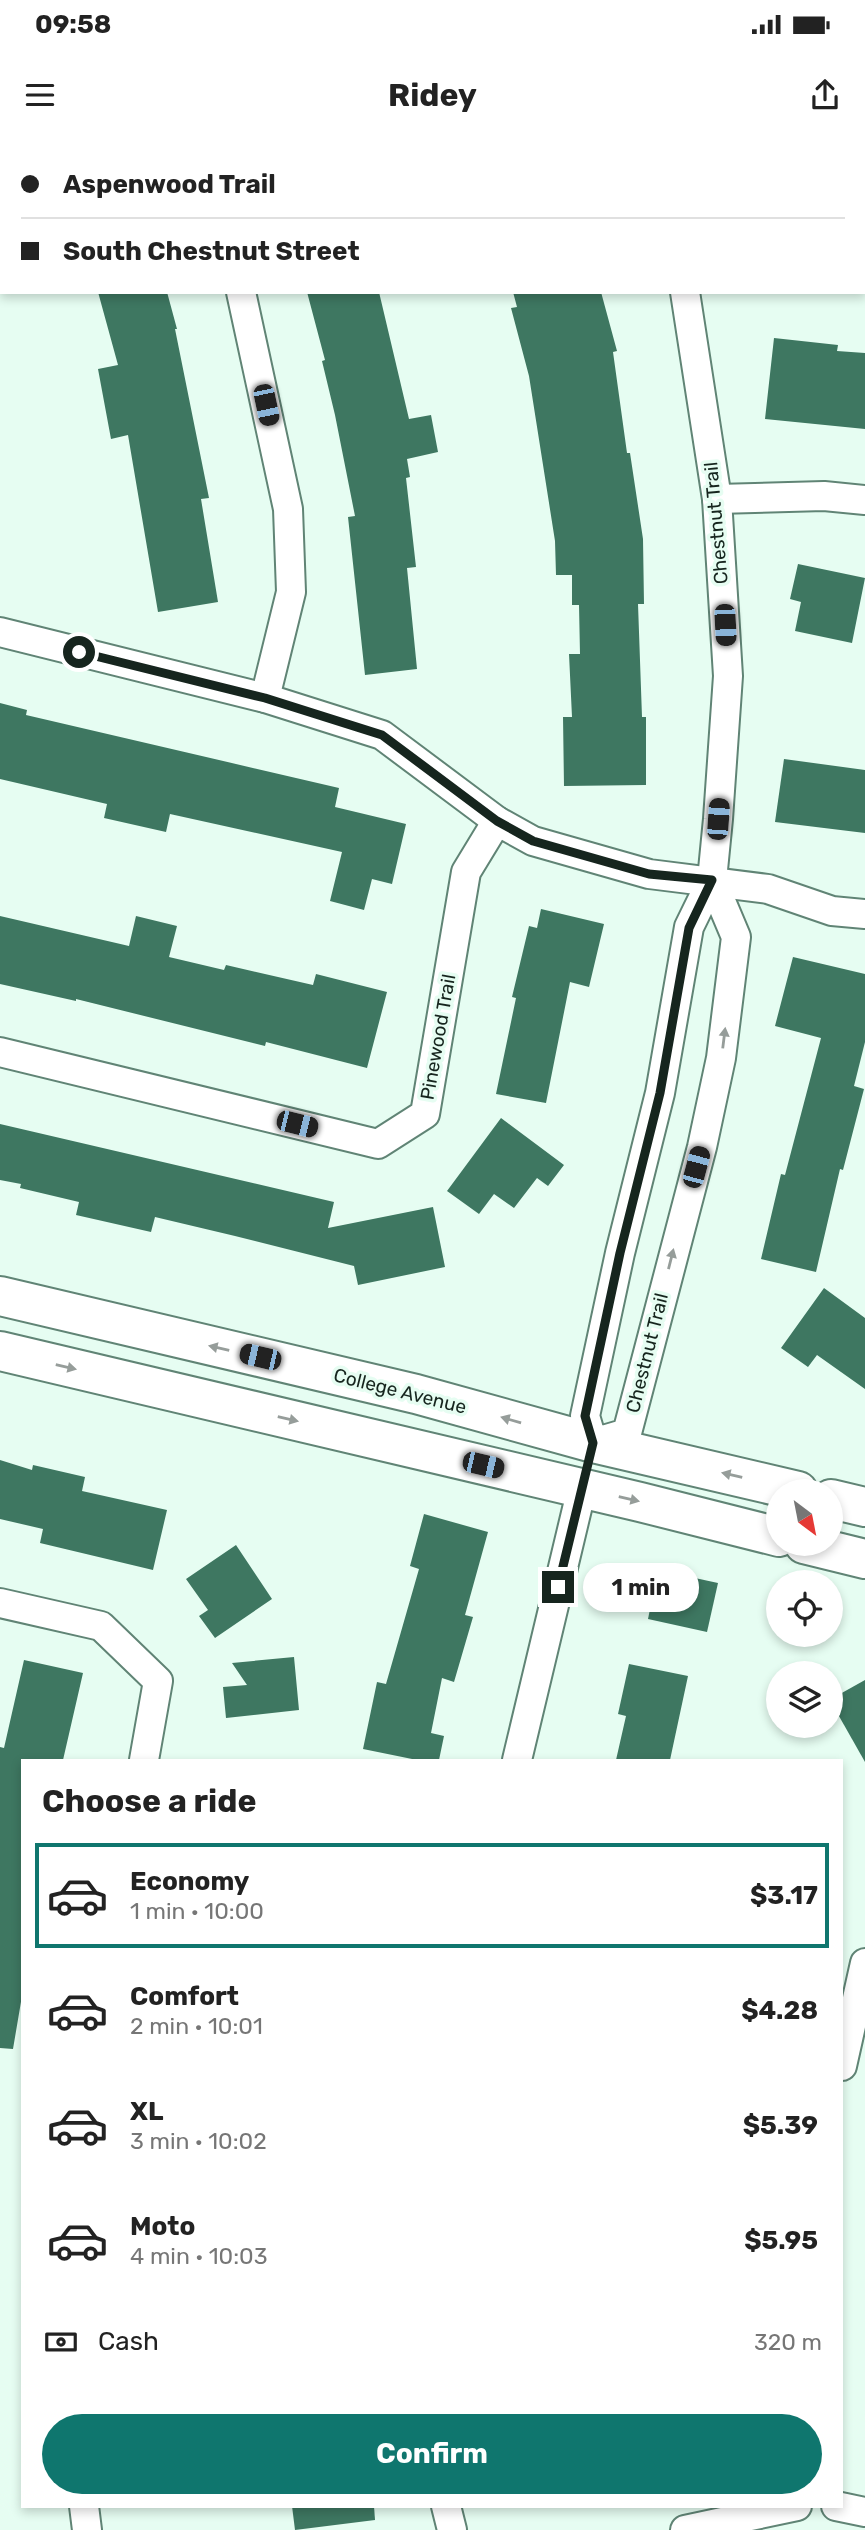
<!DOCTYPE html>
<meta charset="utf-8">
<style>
:root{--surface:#fff;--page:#f6f6f6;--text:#222;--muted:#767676;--line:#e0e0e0;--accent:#0f766e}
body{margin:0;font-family:Rubik,sans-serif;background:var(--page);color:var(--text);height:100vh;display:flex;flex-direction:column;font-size:26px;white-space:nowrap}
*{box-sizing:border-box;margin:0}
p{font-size:23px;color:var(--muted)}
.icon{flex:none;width:38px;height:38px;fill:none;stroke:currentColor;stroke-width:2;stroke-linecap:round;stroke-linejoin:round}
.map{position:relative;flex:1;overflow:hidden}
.sheet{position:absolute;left:21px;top:1619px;width:822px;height:749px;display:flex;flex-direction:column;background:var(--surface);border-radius:0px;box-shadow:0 4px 10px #0003}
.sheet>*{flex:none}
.hud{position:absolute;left:0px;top:0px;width:866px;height:154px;box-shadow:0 4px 10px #0003;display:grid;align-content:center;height:154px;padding:0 21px;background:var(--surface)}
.needle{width:46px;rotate:148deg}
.fabs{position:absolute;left:766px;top:1339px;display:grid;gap:14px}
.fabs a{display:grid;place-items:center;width:77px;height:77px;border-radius:50%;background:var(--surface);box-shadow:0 4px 10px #0003;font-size:35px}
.end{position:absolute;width:32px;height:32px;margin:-16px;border:9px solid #16251e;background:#fff;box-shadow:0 0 0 4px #fff}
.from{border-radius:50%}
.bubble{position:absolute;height:49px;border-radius:24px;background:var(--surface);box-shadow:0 4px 10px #0003;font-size:23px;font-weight:700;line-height:49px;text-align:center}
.car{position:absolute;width:21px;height:42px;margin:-21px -10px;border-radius:9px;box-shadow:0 0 5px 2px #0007;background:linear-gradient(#222 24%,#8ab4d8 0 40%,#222 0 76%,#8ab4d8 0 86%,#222 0)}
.hud b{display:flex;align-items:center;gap:24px;height:66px;font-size:26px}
.hud b+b{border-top:2px solid var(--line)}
.hud i{width:18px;height:18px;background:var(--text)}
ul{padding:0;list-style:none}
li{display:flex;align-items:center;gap:21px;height:105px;margin:0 14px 10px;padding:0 7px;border:4px solid transparent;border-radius:0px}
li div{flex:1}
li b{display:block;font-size:26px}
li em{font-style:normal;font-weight:700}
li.on{border-color:var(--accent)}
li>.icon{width:63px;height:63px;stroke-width:1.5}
h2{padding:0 21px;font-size:32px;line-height:84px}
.pay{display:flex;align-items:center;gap:18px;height:77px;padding:0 21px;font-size:26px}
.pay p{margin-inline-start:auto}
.action{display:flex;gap:14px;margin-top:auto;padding:14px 21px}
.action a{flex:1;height:80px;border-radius:42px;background:var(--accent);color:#fff;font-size:28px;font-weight:700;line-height:80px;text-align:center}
.status{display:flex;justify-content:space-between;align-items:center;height:49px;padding:0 35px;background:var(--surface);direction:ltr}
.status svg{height:19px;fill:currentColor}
header{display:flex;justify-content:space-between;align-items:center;height:91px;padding:0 21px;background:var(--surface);font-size:32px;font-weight:700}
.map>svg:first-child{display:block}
.building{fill:#3e7761}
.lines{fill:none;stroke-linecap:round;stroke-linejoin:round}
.street-casing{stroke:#608475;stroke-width:32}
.secondary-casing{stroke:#608475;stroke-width:42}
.street{stroke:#fff;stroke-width:28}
.secondary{stroke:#fff;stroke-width:38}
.oneway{fill:#969d9a}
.route{stroke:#16251e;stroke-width:9}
.labels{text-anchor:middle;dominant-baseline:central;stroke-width:7;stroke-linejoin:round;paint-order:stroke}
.street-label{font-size:19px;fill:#16251e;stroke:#e6fdf2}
</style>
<div class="status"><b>09:58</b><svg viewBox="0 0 49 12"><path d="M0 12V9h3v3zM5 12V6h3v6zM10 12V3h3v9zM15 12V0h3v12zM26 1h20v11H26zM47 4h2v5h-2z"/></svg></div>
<header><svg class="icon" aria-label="menu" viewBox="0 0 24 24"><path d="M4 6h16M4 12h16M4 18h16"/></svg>Ridey<svg class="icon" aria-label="share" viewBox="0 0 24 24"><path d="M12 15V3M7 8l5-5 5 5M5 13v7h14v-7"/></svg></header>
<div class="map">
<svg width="865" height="2390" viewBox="0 0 865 2390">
<rect width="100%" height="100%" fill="#e6fdf2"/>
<g class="building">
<polygon points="98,152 167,152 177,189 175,189 209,358 201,359 218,462 158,472 128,295 111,299 98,229 118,225"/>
<polygon points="307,152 379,152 409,279 431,275 438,312 407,319 410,337 406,338 416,427 407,428 417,529 365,535 348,377 355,376 335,275 322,221 325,220"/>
<polygon points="513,152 601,152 617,211 613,212 627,313 630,313 643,399 644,464 638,464 642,577 646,577 646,645 564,646 563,577 572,577 569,514 580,514 579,465 572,465 572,435 556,435 555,401 529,236 511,168 517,167"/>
<polygon points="774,198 838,205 837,211 865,213 865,289 765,279"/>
<polygon points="798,424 865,438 852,503 795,491 801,462 790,459"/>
<polygon points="0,563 27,570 26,575 339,648 335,667 406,684 392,744 372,739 364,770 330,761 342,712 170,674 166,692 104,678 107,664 0,639"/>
<polygon points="784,619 865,630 865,693 775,682"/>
<polygon points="541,769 604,784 589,847 570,842 546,963 496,954 516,858 512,857 529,786 537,788"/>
<polygon points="0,776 129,806 136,776 177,786 169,817 224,830 226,825 313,845 316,834 387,852 367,928 266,902 265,906 76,859 76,861 0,844"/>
<polygon points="793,817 865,834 865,902 854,946 864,949 843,1030 840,1029 816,1132 761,1119 781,1034 785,1035 821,898 775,886"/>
<polygon points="501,978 564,1025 548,1046 537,1038 514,1068 494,1054 479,1074 447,1051"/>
<polygon points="0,984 334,1062 328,1088 433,1067 445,1127 358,1145 354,1126 235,1096 155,1077 151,1092 76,1075 79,1062 20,1048 21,1044 0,1040"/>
<polygon points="824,1148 865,1178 865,1249 817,1215 808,1227 781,1208"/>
<polygon points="0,1320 32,1330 33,1325 85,1337 82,1351 167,1370 153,1430 40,1403 43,1389 0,1379"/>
<polygon points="424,1374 488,1392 465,1475 473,1477 454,1542 442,1538 431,1593 444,1596 439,1620 417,1620 363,1609 377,1542 386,1544 419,1429 410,1426"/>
<polygon points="236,1405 272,1459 215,1498 199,1476 208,1470 186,1439"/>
<polygon points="658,1430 718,1443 707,1492 648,1479"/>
<polygon points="294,1517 299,1570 226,1578 223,1547 247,1545 232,1523"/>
<polygon points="24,1520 83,1533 63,1620 23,1620 23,1850 13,1909 0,1908 0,1607 4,1608"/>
<polygon points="629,1524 688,1536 670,1620 616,1620 626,1576 618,1574"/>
<polygon points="865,1540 865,1622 831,1562 831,1559"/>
<polygon points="292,2366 374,2366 375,2380 295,2390"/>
</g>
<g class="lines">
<g class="street-casing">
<g id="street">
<polyline points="197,0 197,2"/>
<polyline points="641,0 642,2"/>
<polyline points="241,152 288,369 291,452 265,558"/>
<polyline points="685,152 717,359 728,536 718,679 712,740 689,787 660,953 620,1113 585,1276 593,1303 627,1293 702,1007 721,918 736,797 712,740"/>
<polyline points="717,359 824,356 865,360"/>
<polyline points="0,492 265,558 382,595 497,681 533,701 649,734 768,749 832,771 865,774"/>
<polyline points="0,912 378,1004 425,974 466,732 497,681"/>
<polyline points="0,1463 101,1486 158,1541 144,1620"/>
<polyline points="517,1620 582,1348"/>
<polyline points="842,1926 865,1823"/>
<polyline points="84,2366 87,2390"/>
<polyline points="446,2366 452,2390"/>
<polyline points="836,2366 865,2372"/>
<polyline points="685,2390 797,2366"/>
</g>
</g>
<g class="secondary-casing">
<g id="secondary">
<polyline points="0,1156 416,1254 593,1303 798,1351"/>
<polyline points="0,1211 640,1362 779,1397"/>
<polyline points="831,1359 865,1367"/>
<polyline points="804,1404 865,1419"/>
</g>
</g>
<use href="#street" class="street"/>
<use href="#secondary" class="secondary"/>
</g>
<defs><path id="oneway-solid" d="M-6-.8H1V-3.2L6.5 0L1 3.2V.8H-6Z" transform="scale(1.75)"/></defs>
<g class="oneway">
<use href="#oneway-solid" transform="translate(724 898) rotate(-83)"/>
<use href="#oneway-solid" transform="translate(671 1119) rotate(-76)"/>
<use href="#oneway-solid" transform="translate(219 1208) rotate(-167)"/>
<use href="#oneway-solid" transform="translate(66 1227) rotate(13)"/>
<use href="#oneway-solid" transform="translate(288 1279) rotate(13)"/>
<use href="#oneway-solid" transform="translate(511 1280) rotate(-164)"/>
<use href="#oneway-solid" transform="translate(732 1335) rotate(-167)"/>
<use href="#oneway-solid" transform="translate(629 1359) rotate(13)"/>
</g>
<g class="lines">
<polyline class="route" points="79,512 265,558 382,595 497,681 533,701 649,734 712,740 689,788 660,953 620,1113 585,1276 593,1303 558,1447"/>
</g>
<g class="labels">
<g class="street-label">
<text transform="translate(716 383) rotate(-95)">Chestnut Trail</text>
<text transform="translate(438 897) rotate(-80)">Pinewood Trail</text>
<text transform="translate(647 1213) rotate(-76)">Chestnut Trail</text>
<text transform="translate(400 1251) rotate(14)">College Avenue</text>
</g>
</g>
</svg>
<div class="fabs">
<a><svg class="needle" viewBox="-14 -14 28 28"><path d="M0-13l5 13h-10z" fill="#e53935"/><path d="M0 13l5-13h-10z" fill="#767676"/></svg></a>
<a><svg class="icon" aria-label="locate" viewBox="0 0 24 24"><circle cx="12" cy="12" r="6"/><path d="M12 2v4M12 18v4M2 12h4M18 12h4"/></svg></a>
<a><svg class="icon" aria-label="layers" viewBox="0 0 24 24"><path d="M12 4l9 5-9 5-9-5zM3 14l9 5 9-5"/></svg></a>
</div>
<i class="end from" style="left:79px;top:512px"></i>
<i class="end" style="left:558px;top:1447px"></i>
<div class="bubble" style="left:583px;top:1423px;width:116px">1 min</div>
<i class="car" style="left:266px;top:265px;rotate:168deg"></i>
<i class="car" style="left:725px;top:485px;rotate:177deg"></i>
<i class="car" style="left:718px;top:679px;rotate:4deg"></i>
<i class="car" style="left:297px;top:984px;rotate:104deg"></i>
<i class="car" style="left:696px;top:1027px;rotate:15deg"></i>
<i class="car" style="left:260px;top:1217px;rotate:283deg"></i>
<i class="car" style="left:483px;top:1325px;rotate:103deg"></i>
<div class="hud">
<b><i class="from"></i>Aspenwood Trail</b>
<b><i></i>South Chestnut Street</b>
</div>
<section class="sheet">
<h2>Choose a ride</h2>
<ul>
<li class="on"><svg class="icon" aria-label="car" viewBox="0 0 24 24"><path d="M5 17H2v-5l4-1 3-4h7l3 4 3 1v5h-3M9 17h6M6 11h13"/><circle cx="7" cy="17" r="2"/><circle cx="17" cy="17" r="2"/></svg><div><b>Economy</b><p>1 min · 10:00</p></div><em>$3.17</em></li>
<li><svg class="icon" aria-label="car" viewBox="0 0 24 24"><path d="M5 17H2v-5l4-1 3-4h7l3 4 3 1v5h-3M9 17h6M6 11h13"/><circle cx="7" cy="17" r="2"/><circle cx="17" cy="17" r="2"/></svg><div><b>Comfort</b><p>2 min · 10:01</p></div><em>$4.28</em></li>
<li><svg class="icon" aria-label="car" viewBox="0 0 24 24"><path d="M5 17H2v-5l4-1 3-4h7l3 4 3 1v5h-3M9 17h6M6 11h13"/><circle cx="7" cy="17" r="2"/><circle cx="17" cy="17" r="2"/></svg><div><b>XL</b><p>3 min · 10:02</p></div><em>$5.39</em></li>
<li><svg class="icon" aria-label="car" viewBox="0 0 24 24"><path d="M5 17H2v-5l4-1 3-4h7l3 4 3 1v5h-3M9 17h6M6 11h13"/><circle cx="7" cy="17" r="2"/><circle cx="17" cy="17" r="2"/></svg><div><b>Moto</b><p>4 min · 10:03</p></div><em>$5.95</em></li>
</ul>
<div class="pay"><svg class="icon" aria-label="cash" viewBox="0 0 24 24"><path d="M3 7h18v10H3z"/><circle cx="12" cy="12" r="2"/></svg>Cash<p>320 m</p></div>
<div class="action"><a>Confirm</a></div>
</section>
</div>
